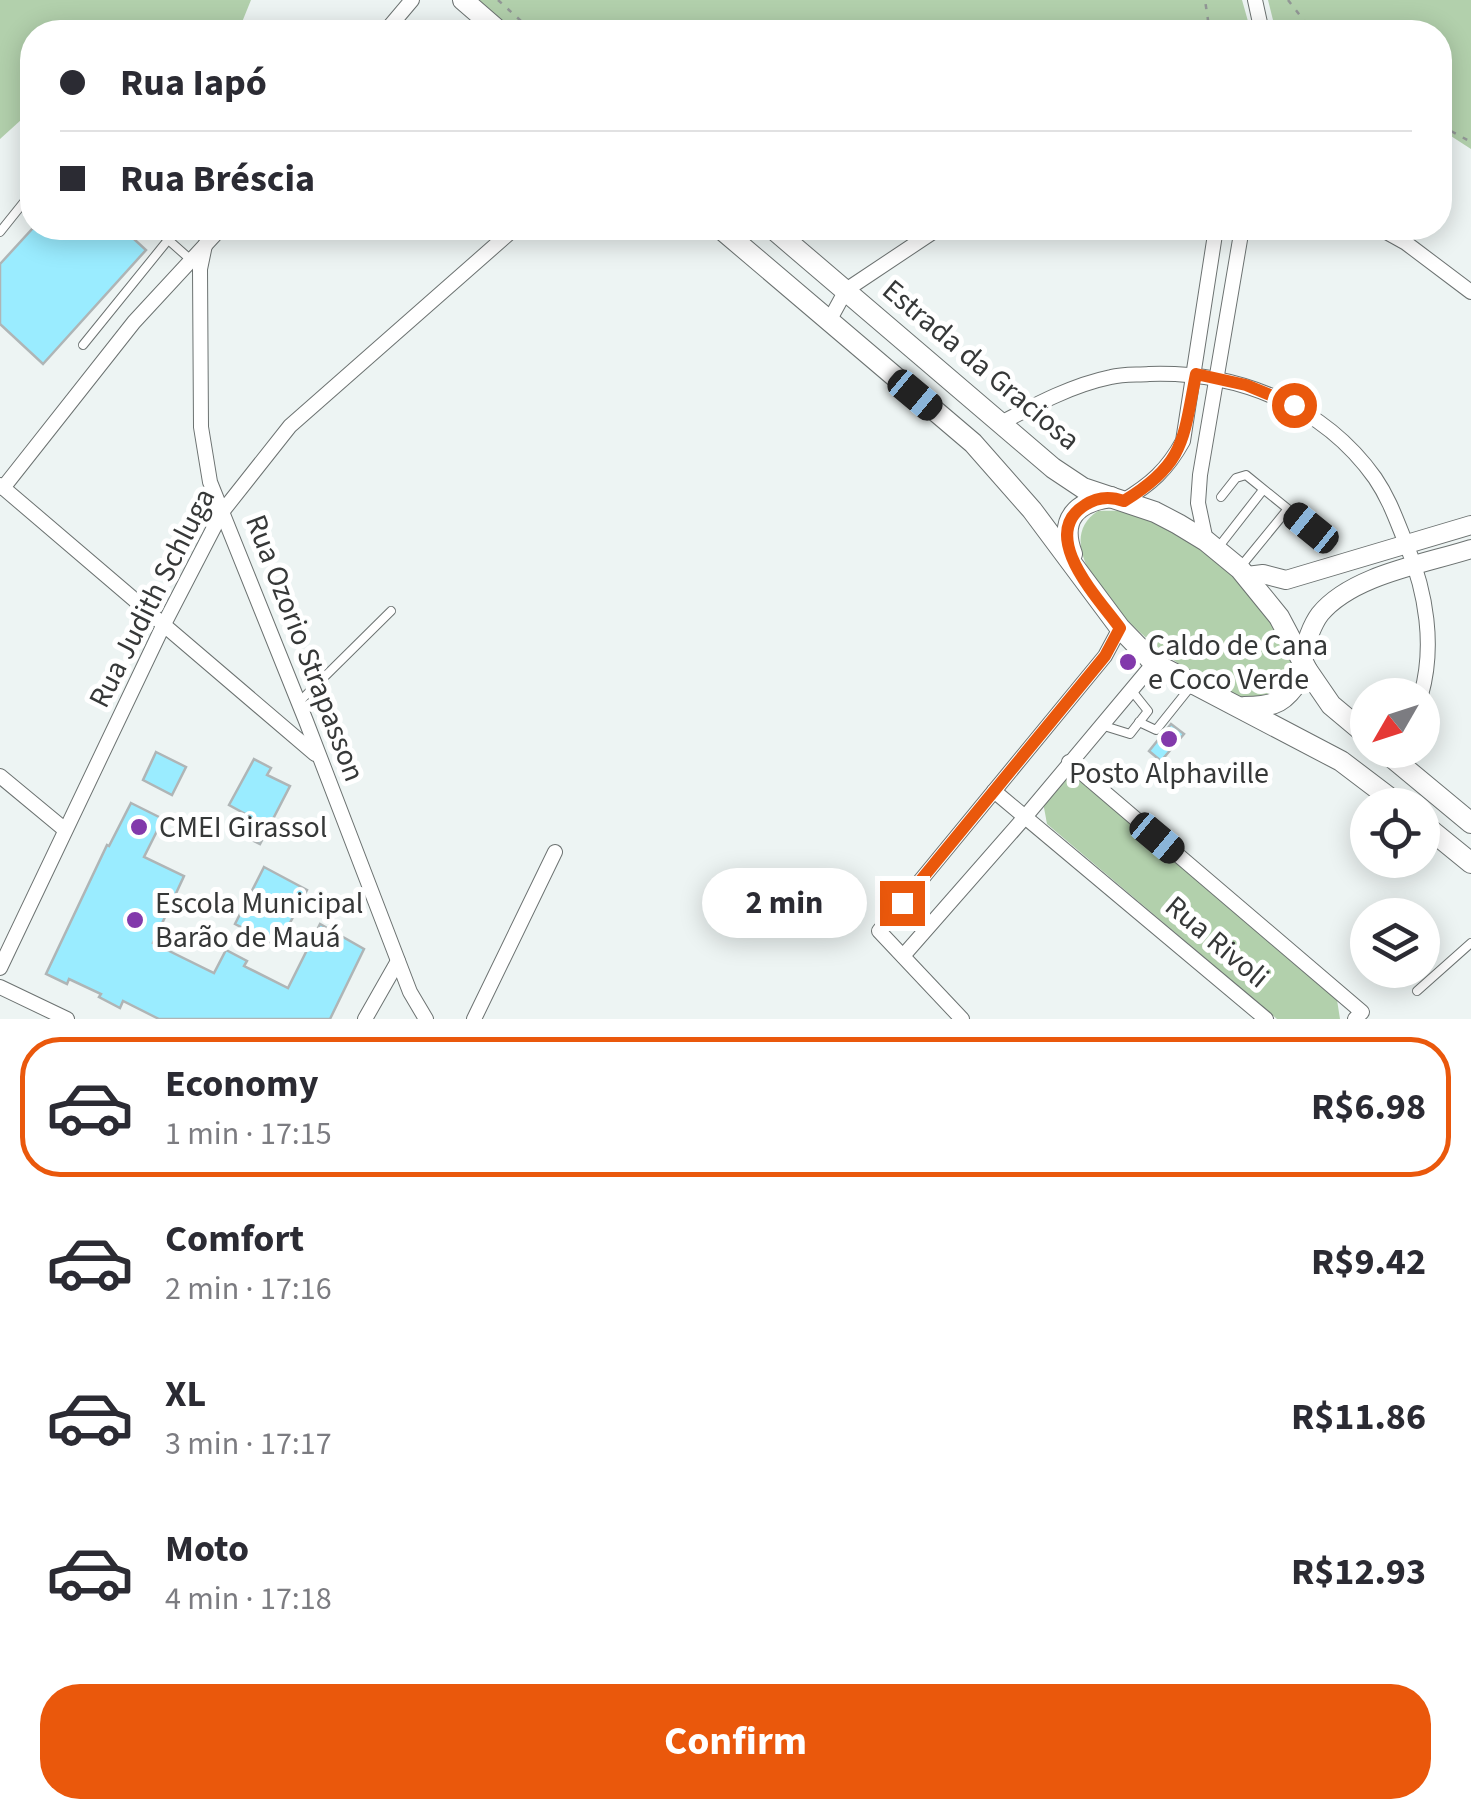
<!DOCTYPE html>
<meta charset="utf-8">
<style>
:root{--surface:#fff;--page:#f7f7f7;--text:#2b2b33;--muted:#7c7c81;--line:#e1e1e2;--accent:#ea580c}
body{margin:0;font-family:"Source Sans 3",sans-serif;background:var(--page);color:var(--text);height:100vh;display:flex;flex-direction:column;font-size:38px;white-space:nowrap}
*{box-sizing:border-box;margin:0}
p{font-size:32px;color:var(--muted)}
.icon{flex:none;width:55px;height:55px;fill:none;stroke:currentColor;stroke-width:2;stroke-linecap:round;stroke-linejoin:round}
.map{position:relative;height:1019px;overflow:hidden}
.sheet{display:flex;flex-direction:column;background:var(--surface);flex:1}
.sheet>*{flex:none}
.top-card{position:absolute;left:20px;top:20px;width:1432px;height:220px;border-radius:40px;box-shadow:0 5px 25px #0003;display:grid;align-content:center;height:220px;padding:0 40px;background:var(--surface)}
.needle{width:65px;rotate:231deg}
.controls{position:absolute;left:1350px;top:678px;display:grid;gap:20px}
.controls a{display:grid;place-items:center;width:90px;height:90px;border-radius:50%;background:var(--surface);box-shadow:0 5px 25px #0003;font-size:50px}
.end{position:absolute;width:45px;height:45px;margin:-22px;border:12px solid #ea580c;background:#fff;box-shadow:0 0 0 5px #fff}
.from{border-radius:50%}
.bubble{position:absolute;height:70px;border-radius:35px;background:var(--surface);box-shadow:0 5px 25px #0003;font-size:32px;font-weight:700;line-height:70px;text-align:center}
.car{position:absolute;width:30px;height:60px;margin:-30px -15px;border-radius:12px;box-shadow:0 0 8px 2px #0007;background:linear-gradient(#222 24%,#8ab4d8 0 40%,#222 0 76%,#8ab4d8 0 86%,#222 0)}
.top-card b{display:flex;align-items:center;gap:35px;height:95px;font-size:38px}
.top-card b+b{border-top:2px solid var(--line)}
.top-card i{width:25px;height:25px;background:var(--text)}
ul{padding:18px 0 0;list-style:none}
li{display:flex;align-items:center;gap:30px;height:140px;margin:0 20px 15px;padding:0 20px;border:5px solid transparent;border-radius:40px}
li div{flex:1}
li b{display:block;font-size:38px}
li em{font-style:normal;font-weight:700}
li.on{border-color:var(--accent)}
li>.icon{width:90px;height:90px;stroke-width:1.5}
.primary-button{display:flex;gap:20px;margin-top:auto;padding:20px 40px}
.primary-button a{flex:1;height:115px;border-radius:40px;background:var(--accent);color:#fff;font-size:40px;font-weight:700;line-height:115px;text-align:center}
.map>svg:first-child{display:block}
.green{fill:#b2d0ac}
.building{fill:#9aecff;stroke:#afb5b6;stroke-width:2.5}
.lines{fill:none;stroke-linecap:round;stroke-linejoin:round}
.service-casing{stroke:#6c7271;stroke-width:10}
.minor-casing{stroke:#6c7271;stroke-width:16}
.tertiary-casing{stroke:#6c7271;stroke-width:20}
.secondary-casing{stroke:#6c7271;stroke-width:22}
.path{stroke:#929796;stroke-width:2.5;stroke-dasharray:5 8;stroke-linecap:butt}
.service{stroke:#fff;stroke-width:8}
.minor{stroke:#fff;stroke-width:14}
.tertiary{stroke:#fff;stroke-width:18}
.secondary{stroke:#fff;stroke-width:20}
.route{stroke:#ea580c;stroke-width:12}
.poi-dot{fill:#8239ab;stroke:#fff;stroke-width:4}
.labels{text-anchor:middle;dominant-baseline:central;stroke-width:10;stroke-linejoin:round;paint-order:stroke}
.street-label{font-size:30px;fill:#363838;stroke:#fff}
.poi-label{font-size:30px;fill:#363838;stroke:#fff;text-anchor:start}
</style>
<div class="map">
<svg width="1471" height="1019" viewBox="0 0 1471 1019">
<rect width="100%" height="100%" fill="#edf4f3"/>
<g class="green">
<polygon points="0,0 251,0 238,32 32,32 32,110 0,139"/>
<polygon points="477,0 1242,0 1251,32 515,32"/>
<polygon points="1268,0 1471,0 1471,149 1440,129 1440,32 1276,32"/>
<path d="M 1098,511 C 1108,511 1119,510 1129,513 C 1160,522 1192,541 1217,561 C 1244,582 1304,647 1292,682 C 1290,689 1283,694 1278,699 C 1268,700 1256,701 1247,700 C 1197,691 1026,557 1098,511 Z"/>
<polygon points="1073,778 1083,782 1337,1000 1340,1019 1277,1019 1047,824 1043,802 1064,779"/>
</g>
<g class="building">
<polygon points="33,228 122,228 146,250 43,364 0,324 0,264"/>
<polygon points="1171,724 1184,734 1161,761 1149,751"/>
<polygon points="156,752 186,767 172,795 143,780"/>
<polygon points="254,759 271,768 267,775 290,786 260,844 240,834 249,816 229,805"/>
<polygon points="131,803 163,819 144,857 184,876 153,943 214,973 226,950 247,961 244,966 288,988 320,924 364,949 330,1019 159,1019 123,1001 120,1008 99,997 101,994 69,979 67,984 46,974 107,845 109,846"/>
<polygon points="264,867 307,890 278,946 235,924"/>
</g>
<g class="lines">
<g class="service-casing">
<g id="service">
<polyline points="155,228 191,260"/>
<polyline points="0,232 32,192"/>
<polyline points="83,345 168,240"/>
<polyline points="1221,497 1236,478 1246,475 1325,539"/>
<polyline points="1217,549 1263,490"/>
<polyline points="1242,565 1287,510"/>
<polyline points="299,702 391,611"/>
<polyline points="1139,722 1156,730 1192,685"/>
<polyline points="1101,725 1130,734 1148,711 1132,691"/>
<polyline points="1417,991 1471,943"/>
</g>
</g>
<g class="minor-casing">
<g id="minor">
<polyline points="1255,0 1262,32"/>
<polyline points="385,32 412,0"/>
<polyline points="1379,228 1406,243 1471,292"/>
<polyline points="205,245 200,269 201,427 210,482 306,721 410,992 426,1019"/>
<polyline points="828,323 846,290 939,228"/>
<path d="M 999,424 C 1035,405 1072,385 1111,377 C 1123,374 1137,375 1149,374 C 1237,371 1323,405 1375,478 C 1390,500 1397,522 1407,546 C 1426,592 1435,646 1421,695"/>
<polyline points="0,485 315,754"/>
<polyline points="3,488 134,322 221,228"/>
<path d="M 1123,501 C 1151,484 1167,470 1183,441 L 1216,228"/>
<polyline points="1206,541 1198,503 1200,475 1242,228"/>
<polyline points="1069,762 1362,1012 1355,1019"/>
<polyline points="0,776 64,829"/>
<polyline points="994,791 1266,1019"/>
<polyline points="903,956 1025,817 1154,663"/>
<polyline points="0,968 163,626 222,512 290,426 515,228"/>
<polyline points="0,987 67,1019"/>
<polyline points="365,1019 398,961"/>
<polyline points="474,1019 555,852"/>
<polyline points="962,1019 879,931 1105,656 1120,628"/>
</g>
</g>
<g class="tertiary-casing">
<g id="tertiary">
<polyline points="1247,576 1263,574 1286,580 1471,525"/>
<path d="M 1302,657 C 1306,643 1311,626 1320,614 C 1352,575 1424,564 1471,549"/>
</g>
</g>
<g class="secondary-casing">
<g id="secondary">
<polyline points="463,0 500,32"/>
<polyline points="720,228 973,443 1032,510 1120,628 1154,663 1341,761 1399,805"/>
<polyline points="772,228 1053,468 1083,488 1155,512 1178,524 1206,541 1240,569 1279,617 1307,670 1331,705 1368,736"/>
<path d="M 1072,554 C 1059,519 1076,502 1111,497"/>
<path d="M 1244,707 C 1283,707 1284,699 1307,670"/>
<polyline points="1383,750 1471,823"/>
<polyline points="1422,823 1471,863"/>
</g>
</g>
<g class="path">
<polyline points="498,0 533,32"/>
<polyline points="1288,0 1313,32"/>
<polyline points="1199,32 1208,20 1205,0"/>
<polyline points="1440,125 1471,142"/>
</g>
<use href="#service" class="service"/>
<use href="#minor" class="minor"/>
<use href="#tertiary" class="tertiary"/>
<use href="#secondary" class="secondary"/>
</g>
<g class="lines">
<path class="route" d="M 902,903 L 1105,656 L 1120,628 C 1098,598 1037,535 1085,505 C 1097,497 1110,496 1124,501 C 1185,464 1183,440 1196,374 L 1246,385 L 1294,405"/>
</g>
<g class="poi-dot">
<circle cx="1128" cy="662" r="10"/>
<circle cx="1169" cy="739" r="10"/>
<circle cx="139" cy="827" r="10"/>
<circle cx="135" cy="920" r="10"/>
</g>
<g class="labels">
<g class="street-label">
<text transform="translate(981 365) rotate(40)">Estrada da Graciosa</text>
<text transform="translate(152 598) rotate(-63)">Rua Judith Schluga</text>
<text transform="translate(305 648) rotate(69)">Rua Ozorio Strapasson</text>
<text transform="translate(1217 942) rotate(40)">Rua Rivoli</text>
</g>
<g class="poi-label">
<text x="1148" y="645">Caldo de Cana<tspan x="1148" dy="34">e Coco Verde</tspan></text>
<text x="1169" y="773" text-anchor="middle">Posto Alphaville</text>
<text x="159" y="827">CMEI Girassol</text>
<text x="155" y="903">Escola Municipal<tspan x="155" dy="34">Barão de Mauá</tspan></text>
</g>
</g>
</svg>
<div class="controls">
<a><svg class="needle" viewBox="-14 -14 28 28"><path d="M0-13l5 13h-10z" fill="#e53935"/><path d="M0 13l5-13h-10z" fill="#7c7c81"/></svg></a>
<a><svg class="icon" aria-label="locate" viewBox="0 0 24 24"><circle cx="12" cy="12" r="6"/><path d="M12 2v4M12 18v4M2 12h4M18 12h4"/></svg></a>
<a><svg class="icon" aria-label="layers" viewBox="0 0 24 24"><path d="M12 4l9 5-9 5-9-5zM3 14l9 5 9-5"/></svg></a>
</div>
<i class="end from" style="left:1294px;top:405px"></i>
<i class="end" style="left:902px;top:903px"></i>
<div class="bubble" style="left:702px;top:868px;width:165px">2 min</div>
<i class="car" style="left:915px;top:395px;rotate:130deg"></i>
<i class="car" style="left:1311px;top:528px;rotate:309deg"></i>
<i class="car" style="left:1157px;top:838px;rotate:130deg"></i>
<div class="top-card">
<b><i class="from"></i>Rua Iapó</b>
<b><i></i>Rua Bréscia</b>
</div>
</div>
<section class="sheet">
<ul>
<li class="on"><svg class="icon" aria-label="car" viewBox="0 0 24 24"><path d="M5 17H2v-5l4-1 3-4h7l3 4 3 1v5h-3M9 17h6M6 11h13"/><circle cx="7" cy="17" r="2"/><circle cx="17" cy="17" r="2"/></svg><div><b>Economy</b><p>1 min · 17:15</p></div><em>R$6.98</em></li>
<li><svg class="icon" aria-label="car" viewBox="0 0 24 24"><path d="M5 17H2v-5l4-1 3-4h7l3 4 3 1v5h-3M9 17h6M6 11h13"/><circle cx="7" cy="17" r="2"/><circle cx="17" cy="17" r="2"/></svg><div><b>Comfort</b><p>2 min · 17:16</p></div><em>R$9.42</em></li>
<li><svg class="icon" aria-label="car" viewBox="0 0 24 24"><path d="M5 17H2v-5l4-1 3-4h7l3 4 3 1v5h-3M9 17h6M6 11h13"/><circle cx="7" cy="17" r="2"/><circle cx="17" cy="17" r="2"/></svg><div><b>XL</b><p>3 min · 17:17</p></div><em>R$11.86</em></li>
<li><svg class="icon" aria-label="car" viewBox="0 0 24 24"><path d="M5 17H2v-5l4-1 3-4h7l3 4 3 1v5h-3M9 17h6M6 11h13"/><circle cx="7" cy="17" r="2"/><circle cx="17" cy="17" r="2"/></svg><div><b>Moto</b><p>4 min · 17:18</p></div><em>R$12.93</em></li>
</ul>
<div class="primary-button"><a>Confirm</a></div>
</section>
